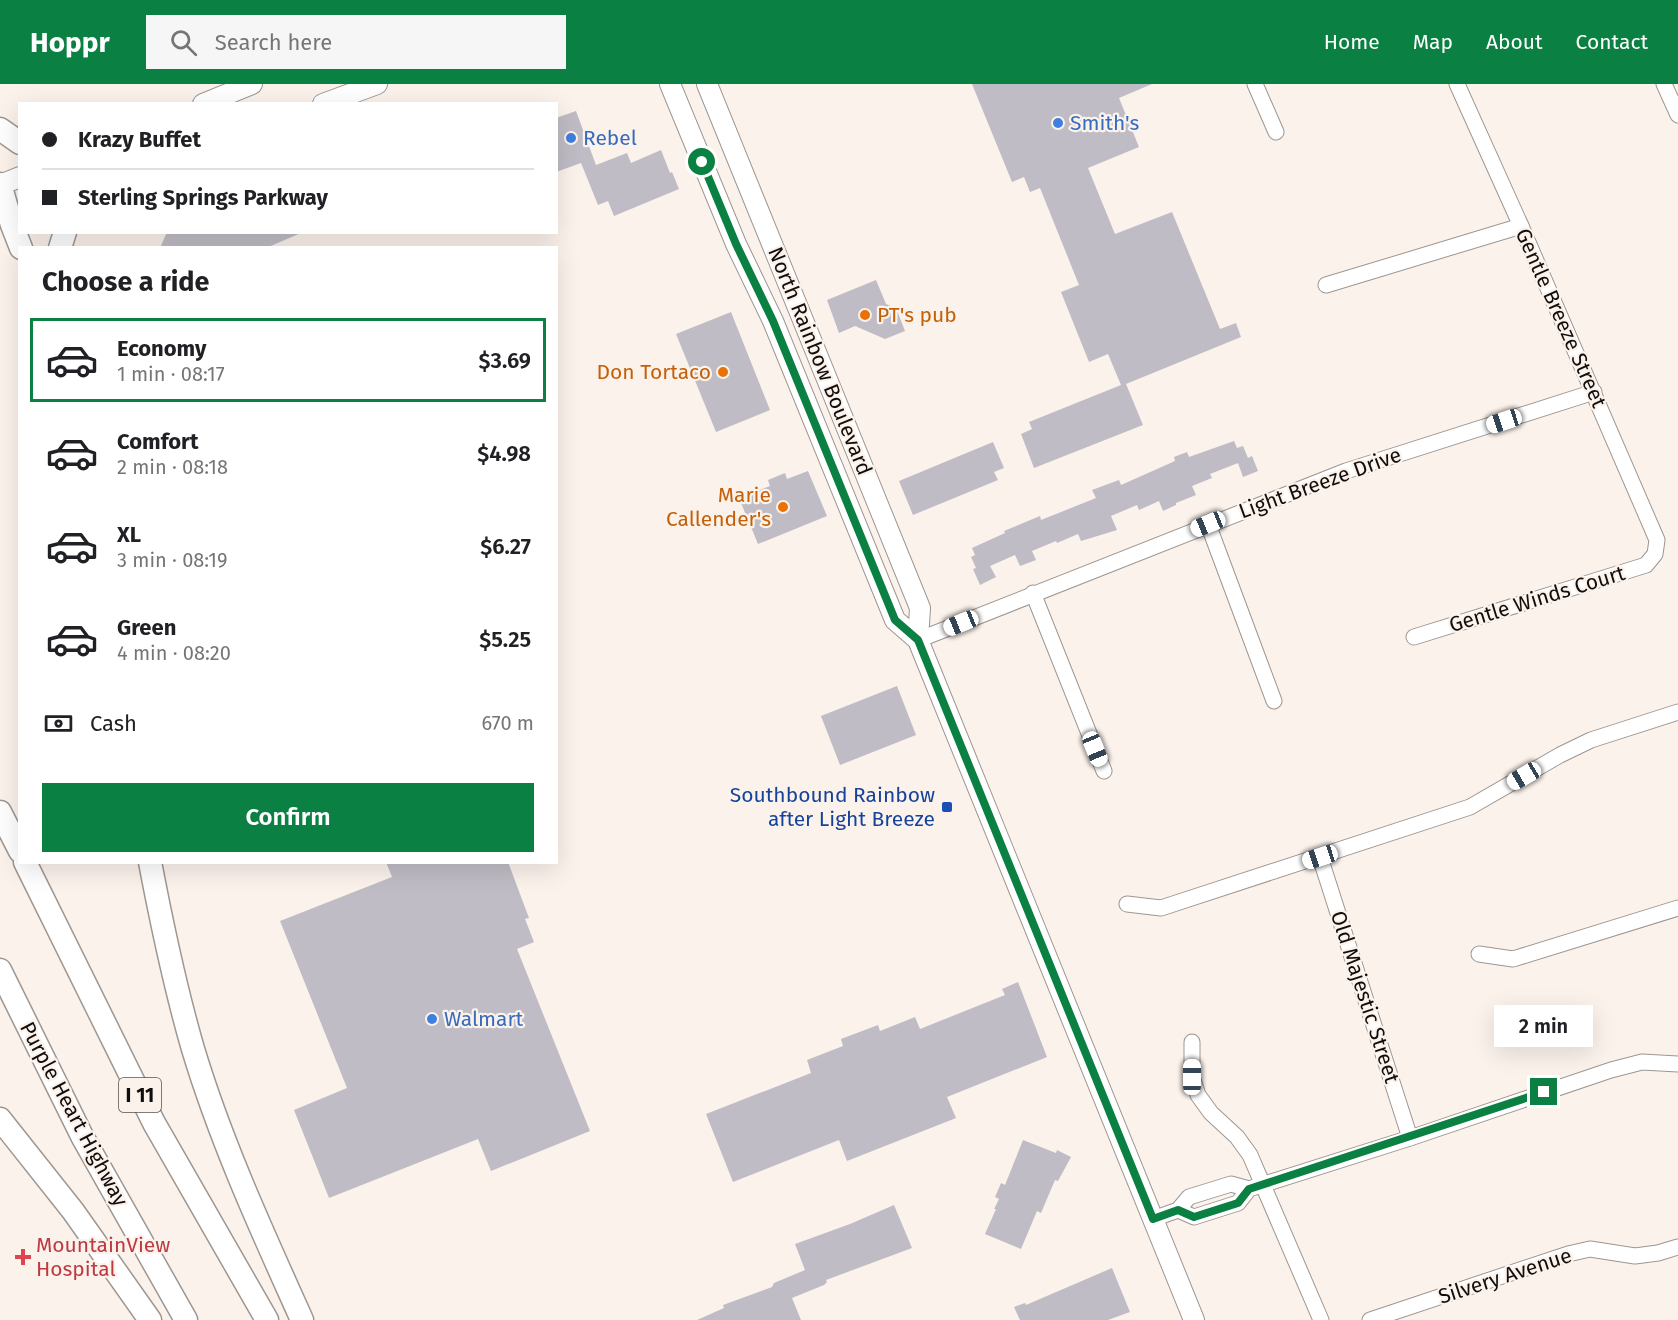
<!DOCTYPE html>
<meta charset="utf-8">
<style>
:root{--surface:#fff;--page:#f6f6f6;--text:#202124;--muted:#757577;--line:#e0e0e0;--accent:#0b8043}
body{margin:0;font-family:"Fira Sans",sans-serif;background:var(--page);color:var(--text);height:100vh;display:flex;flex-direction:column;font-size:22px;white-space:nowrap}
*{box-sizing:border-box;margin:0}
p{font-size:20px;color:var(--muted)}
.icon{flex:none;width:33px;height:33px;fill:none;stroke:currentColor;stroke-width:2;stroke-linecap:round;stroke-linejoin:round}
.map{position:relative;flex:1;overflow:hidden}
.sheet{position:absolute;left:18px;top:162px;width:540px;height:618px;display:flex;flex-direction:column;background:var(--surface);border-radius:0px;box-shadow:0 6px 24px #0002}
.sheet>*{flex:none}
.guide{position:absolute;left:18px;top:18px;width:540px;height:132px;border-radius:0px;box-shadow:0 6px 24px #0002;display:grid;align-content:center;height:132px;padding:0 24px;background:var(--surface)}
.end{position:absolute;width:27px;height:27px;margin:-14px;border:8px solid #0b8043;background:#fff;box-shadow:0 0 0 3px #fff}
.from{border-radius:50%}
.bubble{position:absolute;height:42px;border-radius:0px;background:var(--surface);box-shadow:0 6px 24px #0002;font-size:20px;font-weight:600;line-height:42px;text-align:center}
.car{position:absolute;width:18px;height:36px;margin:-18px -9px;border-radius:8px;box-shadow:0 0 4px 2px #0007;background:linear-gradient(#fff 24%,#345 0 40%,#fff 0 76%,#345 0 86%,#fff 0)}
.guide b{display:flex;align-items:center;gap:21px;height:57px;font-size:22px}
.guide b+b{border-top:2px solid var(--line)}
.guide i{width:15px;height:15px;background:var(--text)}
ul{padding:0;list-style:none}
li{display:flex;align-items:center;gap:18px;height:84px;margin:0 12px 9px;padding:0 12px;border:3px solid transparent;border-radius:0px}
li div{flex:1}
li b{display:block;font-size:22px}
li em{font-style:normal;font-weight:600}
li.selected{border-color:var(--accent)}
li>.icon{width:54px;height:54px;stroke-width:1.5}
h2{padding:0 24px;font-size:27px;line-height:72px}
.pay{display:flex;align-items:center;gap:15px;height:66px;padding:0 24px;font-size:22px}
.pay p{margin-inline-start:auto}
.cta{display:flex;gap:12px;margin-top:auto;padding:12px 24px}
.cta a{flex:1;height:69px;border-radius:0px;background:var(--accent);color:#fff;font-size:24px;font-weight:600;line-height:69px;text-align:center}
header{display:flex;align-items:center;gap:36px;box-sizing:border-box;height:84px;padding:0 30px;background:var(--accent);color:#fff}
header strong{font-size:28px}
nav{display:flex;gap:33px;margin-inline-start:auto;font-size:21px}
.search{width:420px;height:54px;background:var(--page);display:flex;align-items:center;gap:15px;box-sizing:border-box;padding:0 21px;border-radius:0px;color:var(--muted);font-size:22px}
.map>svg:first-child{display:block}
.building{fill:#bfbcc5}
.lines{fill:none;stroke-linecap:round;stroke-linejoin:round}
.minor-casing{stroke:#9e9690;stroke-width:17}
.major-casing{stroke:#9e9690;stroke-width:22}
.highway-casing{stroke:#9e9690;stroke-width:25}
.minor{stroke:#fff;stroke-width:15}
.major{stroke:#fff;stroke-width:20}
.highway{stroke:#fff;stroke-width:22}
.route{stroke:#0b8043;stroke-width:8}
.shop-dot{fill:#3f7fe0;stroke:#fbf2ec;stroke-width:2}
.food-dot{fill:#e8710a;stroke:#fbf2ec;stroke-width:2}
.transit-dot{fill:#1a4fb4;stroke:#fbf2ec;stroke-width:2}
.health-dot{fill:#e0444e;stroke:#fbf2ec;stroke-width:2}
.labels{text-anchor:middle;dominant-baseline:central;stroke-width:4.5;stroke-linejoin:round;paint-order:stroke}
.shield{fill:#fbf2ec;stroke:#56524e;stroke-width:1.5}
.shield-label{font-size:20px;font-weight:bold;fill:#100d0b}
.shop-label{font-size:21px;fill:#366cbe;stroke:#fbf2ec;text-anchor:start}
.food-label{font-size:21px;fill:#c56008;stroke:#fbf2ec;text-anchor:end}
.street-label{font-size:21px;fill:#100d0b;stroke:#fbf2ec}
.transit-label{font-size:21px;fill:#164399;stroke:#fbf2ec;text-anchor:end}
.health-label{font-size:21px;fill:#be3a42;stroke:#fbf2ec;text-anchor:start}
</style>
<header>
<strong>Hoppr</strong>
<div class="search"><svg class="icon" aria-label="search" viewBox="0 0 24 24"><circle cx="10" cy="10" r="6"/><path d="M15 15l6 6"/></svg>Search here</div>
<nav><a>Home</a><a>Map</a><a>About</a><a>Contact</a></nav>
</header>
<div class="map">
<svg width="1678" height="1236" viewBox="0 0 1678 1236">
<rect width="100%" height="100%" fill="#fbf2ec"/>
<g class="building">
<polygon points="972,0 1152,0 1119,14 1139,63 1088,84 1115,150 1172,128 1220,245 1236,239 1241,253 1126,300 1143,341 1034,384 1021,350 1032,345 1029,338 1121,301 1108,270 1089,278 1061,208 1079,201 1040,104 1030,108 1024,93 1012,98"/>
<polygon points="576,27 596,81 627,69 631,79 661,66 670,89 672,88 679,105 614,132 608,117 598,121 581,79 556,88 556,34"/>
<polygon points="167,148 301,148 301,149 266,164 160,164"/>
<polygon points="876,196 886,220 896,224 905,247 885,255 855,242 839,249 827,216"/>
<polygon points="731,228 770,326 716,348 676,250"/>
<polygon points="1234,357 1237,364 1243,362 1248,374 1252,372 1258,387 1243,393 1238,379 1210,390 1212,394 1192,402 1196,411 1176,419 1176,421 1163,427 1159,417 1139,426 1137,421 1111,432 1117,446 1081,457 1078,450 1057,459 1056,457 1032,467 1036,476 1020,482 1015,471 990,482 996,493 980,501 973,485 976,484 971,473 975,471 972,464 1005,449 1004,447 1040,432 1041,436 1096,414 1092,406 1119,396 1121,401 1175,377 1174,373 1187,368 1189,373"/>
<polygon points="993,358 1004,384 994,388 998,396 913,431 899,397"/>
<polygon points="808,387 827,432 758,460 739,414 770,402 768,396 785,389 787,395"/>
<polygon points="897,602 916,651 840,681 821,632"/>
<polygon points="386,778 508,778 529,834 525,835 534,858 517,865 590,1047 491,1087 478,1055 329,1114 294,1026 347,1004 280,837 392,793"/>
<polygon points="1018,898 1047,973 947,1013 956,1034 847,1077 839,1056 733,1098 706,1030 811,989 807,976 843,962 841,955 878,941 880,947 915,933 920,945 1005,911 1002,905"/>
<polygon points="1023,1056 1056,1069 1057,1066 1071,1073 1058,1097 1055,1096 1041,1129 1037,1127 1021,1165 985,1150 996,1125 994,1125 999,1115 995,1113 1001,1099 1005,1101"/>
<polygon points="894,1121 912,1164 826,1196 827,1198 824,1201 792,1214 801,1236 697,1236 724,1224 723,1221 772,1203 774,1199 805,1186 795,1160 850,1140"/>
<polygon points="1112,1184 1130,1228 1108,1236 1020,1236 1014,1223 1025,1219 1026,1221"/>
</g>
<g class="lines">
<g class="minor-casing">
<g id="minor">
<polyline points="1255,0 1276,48"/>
<polyline points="1664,0 1678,31"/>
<polyline points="1326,201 1521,142"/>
<polyline points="1208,440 1274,617"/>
<polyline points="1033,509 1104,687"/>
<polyline points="1414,553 1646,481 1655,470 1657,456 1521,142 1457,0"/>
<polyline points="918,556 1346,387 1594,308"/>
<polyline points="1320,773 1410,1054"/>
<polyline points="1127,820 1161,824 1470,723 1560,671 1591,656 1678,628"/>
<polyline points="1479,870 1513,875 1678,824"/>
<polyline points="1192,958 1192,993 1198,1011 1211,1029 1237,1053 1250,1071 1321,1236"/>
<polyline points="1178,1126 1194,1133 1238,1119 1249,1105 1410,1054 1611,986 1642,978 1678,980"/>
<polyline points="1153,1135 1178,1126 1189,1113 1231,1100 1249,1105"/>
<polyline points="1370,1236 1568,1170 1590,1165 1635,1172 1658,1169 1678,1163"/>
</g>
</g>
<g class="major-casing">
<g id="major">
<polyline points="670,0 736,160 773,237 895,536 918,556 1194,1236"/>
<polyline points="707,0 920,524 918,556"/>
<polyline points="203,20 252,0"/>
<polyline points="323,20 377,0"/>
<polyline points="0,101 20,93"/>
</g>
</g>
<g class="highway-casing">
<g id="highway">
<polyline points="0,45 20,59"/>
<polyline points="0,100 12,141 21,164"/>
<polyline points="60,164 65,148"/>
<polyline points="0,728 20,767"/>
<polyline points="25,778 154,1039 267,1236"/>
<path d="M 150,778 C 162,841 175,903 193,965 C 221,1058 262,1147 302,1236"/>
<polyline points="0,886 82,1052 186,1236"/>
<polyline points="0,1035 73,1127 150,1236"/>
</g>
</g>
<use href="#minor" class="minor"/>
<use href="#major" class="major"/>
<use href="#highway" class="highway"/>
</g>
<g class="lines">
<polyline class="route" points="702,78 736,160 773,237 895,536 918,556 1153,1135 1178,1126 1194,1133 1238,1119 1249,1105 1544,1008"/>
</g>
<g class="shop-dot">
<circle cx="1058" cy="39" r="6"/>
<circle cx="571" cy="54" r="6"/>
<circle cx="432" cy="935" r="6"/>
</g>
<g class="food-dot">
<circle cx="865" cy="231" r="6"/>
<circle cx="723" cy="288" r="6"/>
<circle cx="783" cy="423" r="6"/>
</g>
<rect class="transit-dot" x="941" y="717" width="12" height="12" rx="3"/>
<path class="health-dot" d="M20 1164h6v6h6v6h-6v6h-6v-6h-6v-6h6z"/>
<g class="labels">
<rect class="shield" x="119" y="994" width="42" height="34" rx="4.5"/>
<g class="shield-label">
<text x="140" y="1011">I 11</text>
</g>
<g class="shop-label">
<text x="1070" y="39">Smith's</text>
<text x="583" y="54">Rebel</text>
<text x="444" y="935">Walmart</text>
</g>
<g class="food-label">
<text x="877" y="231" text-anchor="start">PT's pub</text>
<text x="711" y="288">Don Tortaco</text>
<text x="771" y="411">Marie<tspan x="771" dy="24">Callender's</tspan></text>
</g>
<g class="street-label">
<text transform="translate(1561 234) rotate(66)">Gentle Breeze Street</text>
<text transform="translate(820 277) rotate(68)">North Rainbow Boulevard</text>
<text transform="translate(1320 399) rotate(-20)">Light Breeze Drive</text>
<text transform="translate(1537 515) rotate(-17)">Gentle Winds Court</text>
<text transform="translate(1365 913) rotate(72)">Old Majestic Street</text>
<text transform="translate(74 1030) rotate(62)">Purple Heart Highway</text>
<text transform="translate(1505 1192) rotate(-18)">Silvery Avenue</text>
</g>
<g class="transit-label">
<text x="935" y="711">Southbound Rainbow<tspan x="935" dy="24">after Light Breeze</tspan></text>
</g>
<g class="health-label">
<text x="36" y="1161">MountainView<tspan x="36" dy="24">Hospital</tspan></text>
</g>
</g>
</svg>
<i class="end from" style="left:702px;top:78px"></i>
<i class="end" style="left:1544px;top:1008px"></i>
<div class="bubble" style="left:1494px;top:921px;width:99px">2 min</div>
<i class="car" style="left:1504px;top:337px;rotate:252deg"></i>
<i class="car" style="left:1208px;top:440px;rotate:248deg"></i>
<i class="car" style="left:961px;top:539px;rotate:248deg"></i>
<i class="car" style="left:1095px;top:665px;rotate:158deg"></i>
<i class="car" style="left:1524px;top:692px;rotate:240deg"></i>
<i class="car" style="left:1320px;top:773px;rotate:252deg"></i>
<i class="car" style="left:1192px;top:993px;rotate:0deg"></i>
<div class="guide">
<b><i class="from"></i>Krazy Buffet</b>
<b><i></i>Sterling Springs Parkway</b>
</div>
<section class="sheet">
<h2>Choose a ride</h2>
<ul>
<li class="selected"><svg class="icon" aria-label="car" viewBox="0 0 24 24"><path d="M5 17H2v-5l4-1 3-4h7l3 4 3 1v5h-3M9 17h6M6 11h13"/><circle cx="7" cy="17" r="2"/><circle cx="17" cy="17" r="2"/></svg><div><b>Economy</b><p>1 min · 08:17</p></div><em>$3.69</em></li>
<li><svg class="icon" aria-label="car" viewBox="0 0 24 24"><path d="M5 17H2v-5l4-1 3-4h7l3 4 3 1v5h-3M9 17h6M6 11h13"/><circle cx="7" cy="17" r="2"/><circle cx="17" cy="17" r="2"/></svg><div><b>Comfort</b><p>2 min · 08:18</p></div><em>$4.98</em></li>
<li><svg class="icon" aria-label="car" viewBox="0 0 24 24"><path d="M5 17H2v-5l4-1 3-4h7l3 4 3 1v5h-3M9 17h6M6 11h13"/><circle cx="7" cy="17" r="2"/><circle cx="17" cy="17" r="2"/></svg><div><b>XL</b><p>3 min · 08:19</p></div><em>$6.27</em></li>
<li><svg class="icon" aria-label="car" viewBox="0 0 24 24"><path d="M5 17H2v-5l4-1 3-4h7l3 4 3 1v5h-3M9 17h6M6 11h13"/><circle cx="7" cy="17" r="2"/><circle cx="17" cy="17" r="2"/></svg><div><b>Green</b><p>4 min · 08:20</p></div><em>$5.25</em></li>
</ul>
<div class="pay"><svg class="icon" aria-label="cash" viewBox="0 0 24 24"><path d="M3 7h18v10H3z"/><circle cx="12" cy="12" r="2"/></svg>Cash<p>670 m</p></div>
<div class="cta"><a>Confirm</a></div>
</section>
</div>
